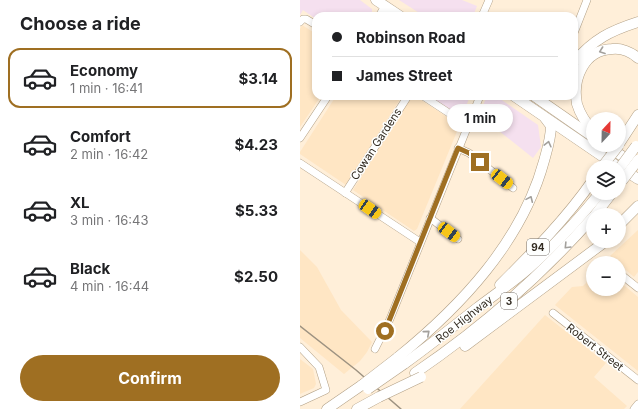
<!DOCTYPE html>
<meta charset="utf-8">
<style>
:root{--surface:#fff;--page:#f2f2f2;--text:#202124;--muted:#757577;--line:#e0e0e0;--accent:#9f6f22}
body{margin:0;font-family:Inter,sans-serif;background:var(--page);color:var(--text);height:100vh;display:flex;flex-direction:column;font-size:15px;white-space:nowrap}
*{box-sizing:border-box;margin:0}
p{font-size:13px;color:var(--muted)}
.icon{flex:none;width:22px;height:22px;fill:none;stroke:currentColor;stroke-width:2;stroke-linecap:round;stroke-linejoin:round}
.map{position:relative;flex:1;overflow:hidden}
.panel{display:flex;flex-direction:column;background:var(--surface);width:300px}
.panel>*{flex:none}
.top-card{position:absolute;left:12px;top:12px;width:266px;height:88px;border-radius:12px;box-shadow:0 2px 6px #0003;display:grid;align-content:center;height:88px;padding:0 20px;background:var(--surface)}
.needle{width:26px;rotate:22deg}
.fabs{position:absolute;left:286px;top:112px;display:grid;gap:8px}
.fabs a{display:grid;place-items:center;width:40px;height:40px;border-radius:50%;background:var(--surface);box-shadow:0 2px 6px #0003;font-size:20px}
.end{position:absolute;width:18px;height:18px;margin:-9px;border:5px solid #9f6f22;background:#fff;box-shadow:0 0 0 2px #fff}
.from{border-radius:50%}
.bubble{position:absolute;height:28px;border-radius:14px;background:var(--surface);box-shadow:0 2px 6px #0003;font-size:13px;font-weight:700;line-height:28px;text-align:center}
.car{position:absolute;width:12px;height:24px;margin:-12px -6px;border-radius:5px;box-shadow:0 0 3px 1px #0007;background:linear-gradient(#f5c518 24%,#345 0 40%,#f5c518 0 76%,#345 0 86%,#f5c518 0)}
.top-card b{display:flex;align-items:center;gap:14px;height:38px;font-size:15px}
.top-card b+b{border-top:1px solid var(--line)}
.top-card i{width:10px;height:10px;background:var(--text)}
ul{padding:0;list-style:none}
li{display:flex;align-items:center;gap:12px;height:60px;margin:0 8px 6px;padding:0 12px;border:2px solid transparent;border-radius:12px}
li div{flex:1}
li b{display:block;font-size:15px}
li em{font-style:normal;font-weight:700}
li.selected{border-color:var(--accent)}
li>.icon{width:36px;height:36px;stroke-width:1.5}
h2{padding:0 20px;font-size:18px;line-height:48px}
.cta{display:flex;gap:8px;margin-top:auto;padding:8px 20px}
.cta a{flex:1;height:46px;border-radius:24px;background:var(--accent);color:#fff;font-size:16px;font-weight:700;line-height:46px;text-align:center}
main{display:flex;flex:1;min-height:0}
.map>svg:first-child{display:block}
.commercial{fill:#f5e0ef}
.built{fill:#ffe6c4}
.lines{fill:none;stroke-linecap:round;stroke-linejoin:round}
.minor-casing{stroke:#b2a086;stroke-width:8}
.highway-casing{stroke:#b2a086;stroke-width:11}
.minor{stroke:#fff;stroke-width:7}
.highway{stroke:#fff;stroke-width:10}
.rail{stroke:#9d9281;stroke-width:1.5}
.highway-bridge-casing{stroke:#b2a086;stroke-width:11;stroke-linecap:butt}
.highway-bridge{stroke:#fff;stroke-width:10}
.oneway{stroke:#a3a09c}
.route{stroke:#9f6f22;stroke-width:5}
.labels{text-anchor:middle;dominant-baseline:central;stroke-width:3;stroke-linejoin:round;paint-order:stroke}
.shield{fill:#fefffe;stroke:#706b64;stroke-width:1}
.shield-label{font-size:10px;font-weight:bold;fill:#332c22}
.street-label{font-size:11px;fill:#332c22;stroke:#fefffe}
</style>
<main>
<section class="panel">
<h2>Choose a ride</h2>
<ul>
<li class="selected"><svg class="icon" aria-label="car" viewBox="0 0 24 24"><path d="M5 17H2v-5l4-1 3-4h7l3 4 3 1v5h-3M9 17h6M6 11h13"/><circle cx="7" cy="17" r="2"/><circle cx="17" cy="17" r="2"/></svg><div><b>Economy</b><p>1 min · 16:41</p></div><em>$3.14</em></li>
<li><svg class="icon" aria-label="car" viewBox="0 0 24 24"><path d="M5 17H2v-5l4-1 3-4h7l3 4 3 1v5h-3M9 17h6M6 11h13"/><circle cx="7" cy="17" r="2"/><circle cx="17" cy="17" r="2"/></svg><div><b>Comfort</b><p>2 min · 16:42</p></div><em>$4.23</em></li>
<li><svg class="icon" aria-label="car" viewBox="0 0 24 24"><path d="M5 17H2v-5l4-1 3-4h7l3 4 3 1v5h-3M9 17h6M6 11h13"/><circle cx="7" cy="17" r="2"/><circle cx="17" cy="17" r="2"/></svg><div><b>XL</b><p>3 min · 16:43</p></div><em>$5.33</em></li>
<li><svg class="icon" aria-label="car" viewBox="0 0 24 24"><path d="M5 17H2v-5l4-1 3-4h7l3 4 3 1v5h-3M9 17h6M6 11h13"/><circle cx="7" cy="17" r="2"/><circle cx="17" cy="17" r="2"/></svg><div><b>Black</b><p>4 min · 16:44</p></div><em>$2.50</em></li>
</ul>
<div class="cta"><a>Confirm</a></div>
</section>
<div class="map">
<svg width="338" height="409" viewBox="0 0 338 409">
<rect width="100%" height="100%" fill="#ffefd9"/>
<g class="commercial">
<polygon points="0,0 60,0 72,9 72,13 71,16 16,16 16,19 3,10 0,15"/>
<polygon points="99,0 162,0 177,6 173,16 124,16"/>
<polygon points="129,96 170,96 163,114 159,116"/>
<polygon points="187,96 196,96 238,125 241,147 233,158 179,115"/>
</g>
<g class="built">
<polygon points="2,25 16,34 16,96 21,96 0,127 0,29"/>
<polygon points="36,96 102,96 46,185 0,154 0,152"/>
<polygon points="112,96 115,96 156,123 158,129 117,229 114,231 53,190"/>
<polygon points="338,230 338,272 334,277 310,256"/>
<polygon points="0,250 17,267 41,310 72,342 67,352 60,361 44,374 0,338"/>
<polygon points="293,276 293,289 319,289 319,281 338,297 338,371 255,305 272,287 283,286"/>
<polygon points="245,315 306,363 294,377 327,406 324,409 160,409"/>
<polygon points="0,359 13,369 16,384 14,388 0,394"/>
</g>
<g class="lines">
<g class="minor-casing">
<g id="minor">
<polyline points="79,16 85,6"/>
<polyline points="182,16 189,0"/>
<polyline points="0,22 3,19 6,19 16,25"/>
<polyline points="274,33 287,0"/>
<polyline points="123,96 158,119 168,124"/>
<polyline points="0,138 28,96"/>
<polyline points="158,148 169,153 213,188"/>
<polyline points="0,163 120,242"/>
<polyline points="45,193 108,96"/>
<polyline points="130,218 158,239"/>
<polyline points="319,273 338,288"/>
<polyline points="253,313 338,380"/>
<polyline points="0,347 19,367 26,390 0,402"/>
<polyline points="75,349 90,319 180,96"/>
<polyline points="334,409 338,404"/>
</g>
</g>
<g class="highway-casing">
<g id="highway">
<polyline points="76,0 100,16"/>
<path d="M 274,62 C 294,39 310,31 338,22"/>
<polyline points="214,96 318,167"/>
<polyline points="234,96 293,137"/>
<path d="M 293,131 C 286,123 280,114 277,104 C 272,79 284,50 312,49 C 321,48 331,52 338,58"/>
<polyline points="319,144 338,115"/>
<polyline points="305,145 333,163"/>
<polyline points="321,168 338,179"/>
<polyline points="295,215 312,193"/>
<polyline points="319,225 338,206"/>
<path d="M 200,285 C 233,252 266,219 293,180"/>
<polyline points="165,346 306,241"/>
<path d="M 97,358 C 160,307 222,242 244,161 C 247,150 251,138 251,126 L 245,118"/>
<path d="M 104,364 C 129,346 153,327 177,308 C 194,295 212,283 228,269 C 254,246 278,220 300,193"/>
<path d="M 115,373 C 181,328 240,277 293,217"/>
<polyline points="27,409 62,385"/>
<polyline points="57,409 79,397"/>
</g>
</g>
<use href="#minor" class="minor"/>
<use href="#highway" class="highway"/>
<polyline class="rail" points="0,326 56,370 101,409"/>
<g class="highway-bridge-casing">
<g id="highway-bridge">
<polyline points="302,167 319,145"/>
<polyline points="319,169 336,146"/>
<polyline points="322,181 338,160"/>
<polyline points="62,385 97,358"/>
<polyline points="68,389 104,364"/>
<polyline points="79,397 121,377"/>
</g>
</g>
<use href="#highway-bridge" class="highway-bridge"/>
</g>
<defs><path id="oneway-chevron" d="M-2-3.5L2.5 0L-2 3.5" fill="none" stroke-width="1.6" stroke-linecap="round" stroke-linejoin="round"/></defs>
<g class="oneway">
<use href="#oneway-chevron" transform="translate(302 51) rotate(160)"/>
<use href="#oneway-chevron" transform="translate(248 144) rotate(-76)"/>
<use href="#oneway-chevron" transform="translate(230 199) rotate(-66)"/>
<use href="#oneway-chevron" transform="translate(267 246) rotate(134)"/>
<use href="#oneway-chevron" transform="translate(127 333) rotate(-41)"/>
</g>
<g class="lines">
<polyline class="route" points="85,331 158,148 169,153 180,162"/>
</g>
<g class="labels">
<g class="shield">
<rect x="227" y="239" width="22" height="16" rx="3"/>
<rect x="201" y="293" width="16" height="16" rx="3"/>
</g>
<g class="shield-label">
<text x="238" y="247">94</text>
<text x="209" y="301">3</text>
</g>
<g class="street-label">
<text transform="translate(76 144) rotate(-57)">Cowan Gardens</text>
<text transform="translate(164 319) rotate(-38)">Roe Highway</text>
<text transform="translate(295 347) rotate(38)">Robert Street</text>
</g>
</g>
</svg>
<div class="fabs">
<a><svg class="needle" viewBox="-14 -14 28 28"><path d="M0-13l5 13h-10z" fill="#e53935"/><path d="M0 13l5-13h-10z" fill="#757577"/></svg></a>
<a><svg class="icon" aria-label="layers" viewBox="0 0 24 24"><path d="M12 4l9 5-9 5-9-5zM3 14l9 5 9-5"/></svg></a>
<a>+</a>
<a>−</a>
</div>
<i class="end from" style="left:85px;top:331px"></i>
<i class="end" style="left:180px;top:162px"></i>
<div class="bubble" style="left:147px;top:104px;width:66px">1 min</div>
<i class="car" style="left:202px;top:179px;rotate:128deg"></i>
<i class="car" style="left:70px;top:209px;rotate:124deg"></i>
<i class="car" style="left:149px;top:232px;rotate:127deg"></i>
<div class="top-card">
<b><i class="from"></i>Robinson Road</b>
<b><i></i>James Street</b>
</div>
</div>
</main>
